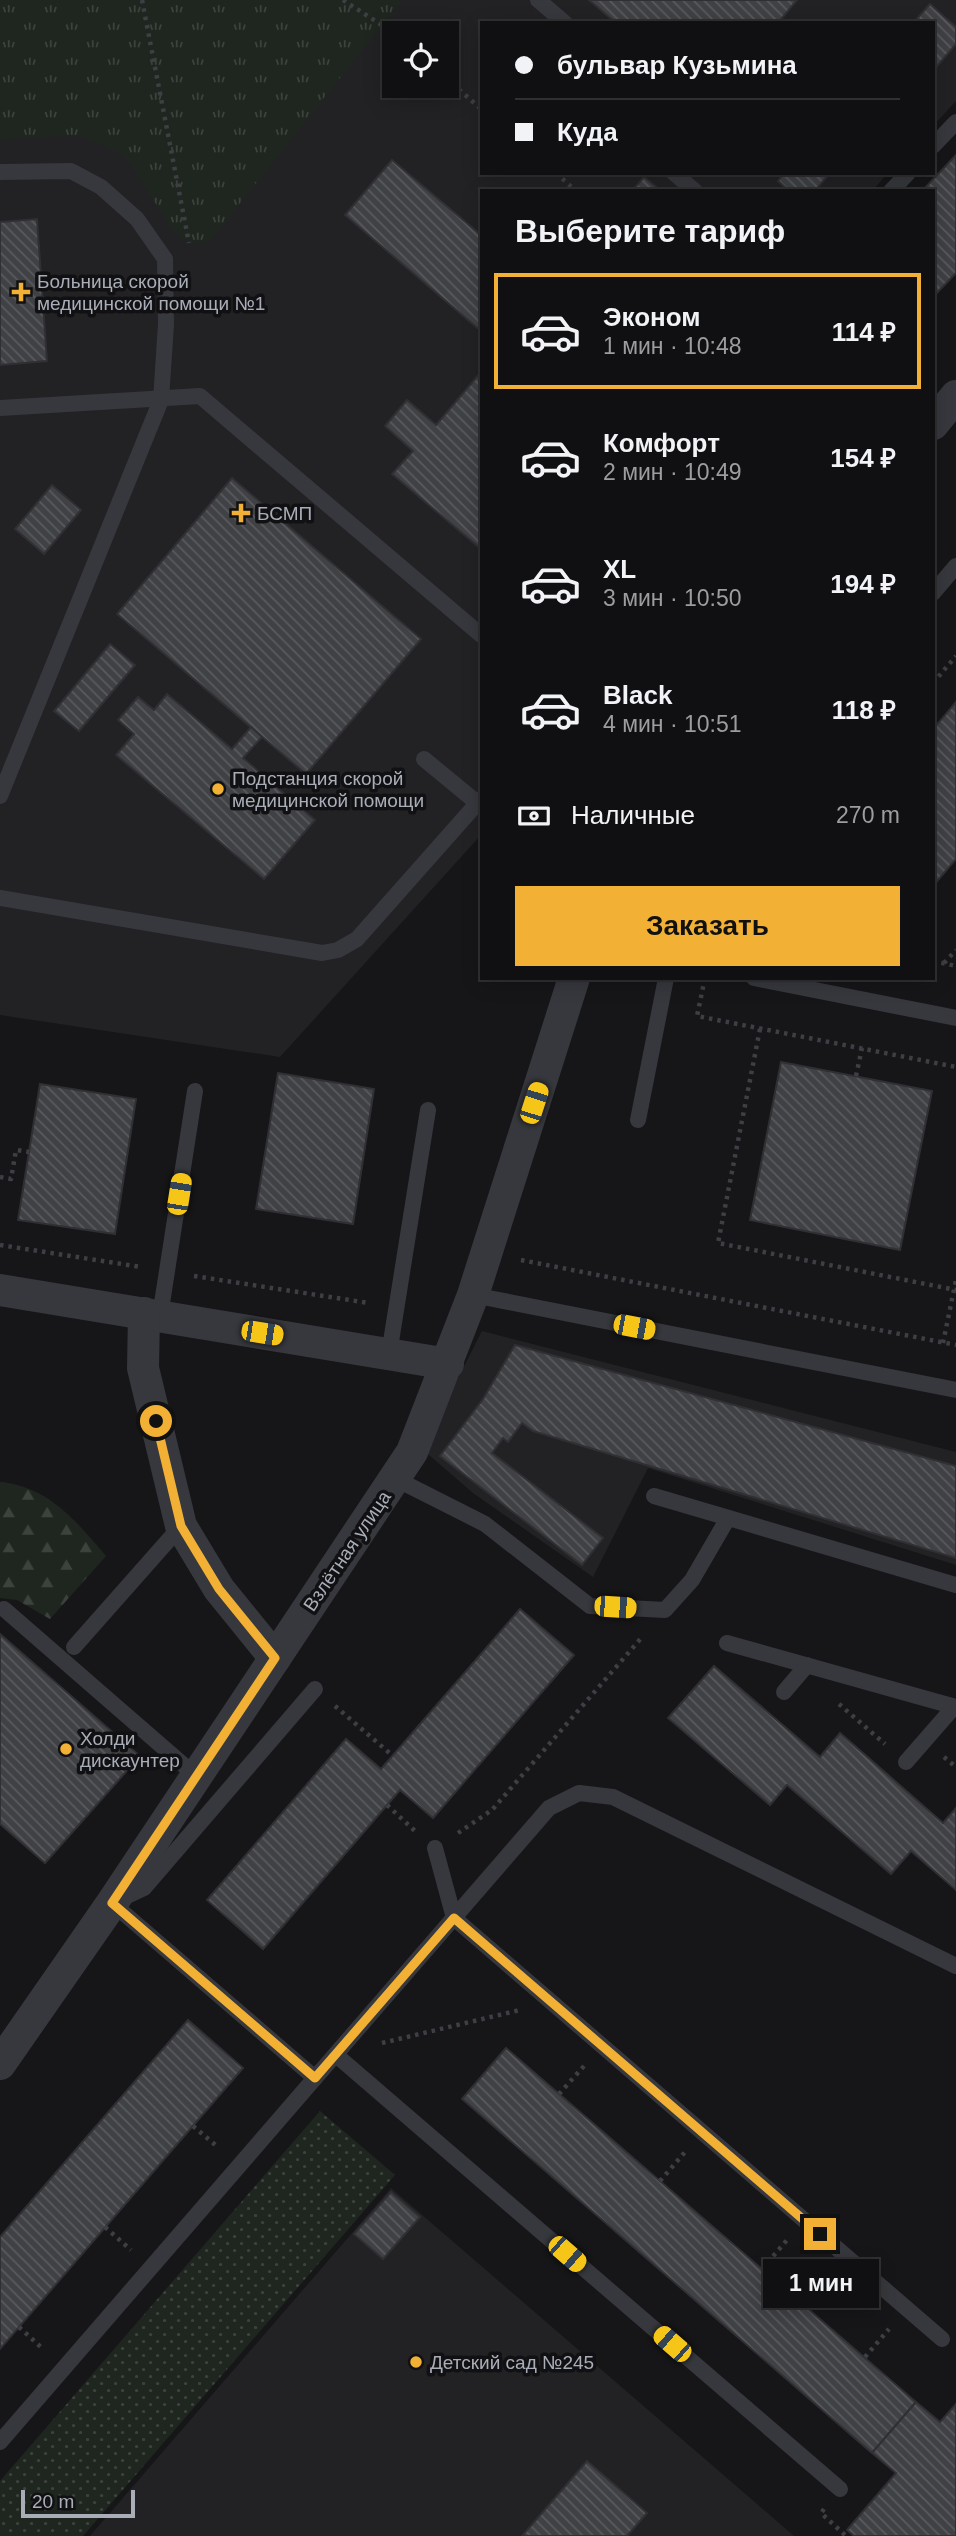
<!DOCTYPE html>
<html lang="ru">
<meta charset="utf-8">
<style>
:root{--surface:#101012;--page:#19191b;--text:#f1f3f6;--muted:#9c9d9f;--line:#303032;--accent:#f2b134}
body{margin:0;font-family:Arial,sans-serif;background:var(--page);color:var(--text);height:100vh;display:flex;flex-direction:column;font-size:26px;white-space:nowrap}
*{box-sizing:border-box;margin:0}
p{font-size:23px;color:var(--muted)}
.icon{flex:none;width:38px;height:38px;fill:none;stroke:currentColor;stroke-width:2;stroke-linecap:round;stroke-linejoin:round}
.map{position:relative;flex:1;overflow:hidden}
.drawer{position:absolute;left:480px;top:189px;width:455px;height:791px;display:flex;flex-direction:column;background:var(--surface);border-radius:0px;box-shadow:0 4px 18px #0003,0 0 0 2px var(--line)}
.drawer>*{flex:none}
.hud{position:absolute;left:480px;top:21px;width:455px;height:154px;border-radius:0px;box-shadow:0 4px 18px #0003,0 0 0 2px var(--line);display:grid;align-content:center;height:154px;padding:0 35px;background:var(--surface)}
.tools{position:absolute;left:382px;top:21px;display:grid;gap:14px}
.tools a{display:grid;place-items:center;width:77px;height:77px;border-radius:0px;background:var(--surface);box-shadow:0 4px 18px #0003,0 0 0 2px var(--line);font-size:35px}
.scale{position:absolute;left:21px;bottom:18px;width:114px;box-sizing:border-box;padding-left:7px;border:4px solid #a8adb8;border-top:0;font-size:19px;line-height:24px;white-space:nowrap;color:#a8adb8;-webkit-text-stroke:5px #111113;paint-order:stroke}
.end{position:absolute;width:32px;height:32px;margin:-16px;border:9px solid #f2b134;background:#111;box-shadow:0 0 0 4px #111}
.from{border-radius:50%}
.bubble{position:absolute;height:49px;border-radius:0px;background:var(--surface);box-shadow:0 4px 18px #0003,0 0 0 2px var(--line);font-size:23px;font-weight:700;line-height:49px;text-align:center}
.car{position:absolute;width:21px;height:42px;margin:-21px -10px;border-radius:9px;box-shadow:0 0 5px 2px #0007;background:linear-gradient(#f5c518 24%,#345 0 40%,#f5c518 0 76%,#345 0 86%,#f5c518 0)}
.hud b{display:flex;align-items:center;gap:24px;height:66px;font-size:26px}
.hud b+b{border-top:2px solid var(--line)}
.hud i{width:18px;height:18px;background:var(--text)}
ul{padding:0;list-style:none}
li{display:flex;align-items:center;gap:21px;height:116px;margin:0 14px 10px;padding:0 21px;border:4px solid transparent;border-radius:0px}
li div{flex:1}
li b{display:block;font-size:26px}
li em{font-style:normal;font-weight:700}
li.active{border-color:var(--accent)}
li>.icon{width:63px;height:63px;stroke-width:1.5}
h2{padding:0 35px;font-size:32px;line-height:84px}
.pay{display:flex;align-items:center;gap:18px;height:77px;padding:0 35px;font-size:26px}
.pay p{margin-inline-start:auto}
.cta{display:flex;gap:14px;margin-top:auto;padding:14px 35px}
.cta a{flex:1;height:80px;border-radius:0px;background:var(--accent);color:#111;font-size:28px;font-weight:700;line-height:80px;text-align:center}
.map>svg:first-child{display:block}
.built{fill:#222225;fill-rule:evenodd}
.grass{fill:url(#grass-tufts)}
.forest{fill:url(#forest-firs)}
.park{fill:url(#park-dots)}
.building{fill:url(#building-back-hatch);stroke:#303034;stroke-width:2}
.lines{fill:none;stroke-linecap:round;stroke-linejoin:round}
.path{stroke:#3d3f44;stroke-width:4.5;stroke-dasharray:3.5 5;stroke-linecap:butt}
.lane{stroke:#37383d;stroke-width:16}
.street{stroke:#37383d;stroke-width:32}
.route{stroke:#f2b134;stroke-width:9}
.poi-dot{fill:#f2b134;stroke:#111113;stroke-width:2.5}
.labels{text-anchor:middle;dominant-baseline:central;stroke-width:7;stroke-linejoin:round;paint-order:stroke}
.poi-label{font-size:19px;fill:#a8adb8;stroke:#111113;text-anchor:start}
.street-label{font-size:19px;fill:#a8adb8;stroke:#111113}
</style>
<div class="map">
<svg width="956" height="2536" viewBox="0 0 956 2536">
<defs>
<pattern id="grass-tufts" width="24" height="20" patternUnits="userSpaceOnUse" patternTransform="scale(1.75)"><rect width="24" height="20" fill="#1e261f"/><path d="M3 7l-1-3M5 7V3M7 7l1-3M15 17l-1-3M17 17v-4M19 17l1-3" fill="none" stroke="#3c433d"/></pattern>
<pattern id="forest-firs" width="22" height="20" patternUnits="userSpaceOnUse" patternTransform="scale(1.75)"><rect width="22" height="20" fill="#1e261f"/><path d="M5 1l3.5 6h-7zM16 11l3.5 6h-7z" fill="#3c433d"/></pattern>
<pattern id="park-dots" width="8" height="8" patternUnits="userSpaceOnUse" patternTransform="scale(1.75)"><rect width="8" height="8" fill="#1e261f"/><path d="M2 2h.1M6 6h.1" fill="none" stroke="#3c433d" stroke-width="1.8" stroke-linecap="round"/></pattern>
<pattern id="building-back-hatch" width="6" height="6" patternUnits="userSpaceOnUse" patternTransform="scale(1.75)"><rect width="6" height="6" fill="#404145"/><path d="M-1 5l2 2M0 0l6 6M5-1l2 2" fill="none" stroke="#595a5e"/></pattern>
</defs>
<rect width="100%" height="100%" fill="#161618"/>
<g class="built">
<path d="M 0,0 L 956,0 L 956,101 L 933,126 L 933,23 L 481,23 L 481,173 L 888,173 L 872,191 L 481,191 L 481,835 L 280,1057 L 0,1015 ZM 394,33 L 446,33 L 446,86 L 394,86 Z"/>
<polygon points="482,1331 956,1452 956,1565 648,1468 593,1577 473,1493 422,1449"/>
<polygon points="391,2188 794,2536 90,2536"/>
</g>
<polygon class="grass" points="0,0 402,0 209,242 189,243 173,231 126,156 81,135 0,139"/>
<path class="forest" d="M 0,1482 C 48,1486 77,1522 106,1556 L 50,1619 L 17,1600 L 0,1598 Z"/>
<polygon class="park" points="320,2111 395,2175 83,2536 0,2536 0,2481"/>
<g class="building">
<polygon points="589,0 797,0 778,23 616,23"/>
<polygon points="930,4 956,27 956,44 933,71 933,23 913,23"/>
<polygon points="956,155 956,273 933,297 933,191 922,191"/>
<polygon points="392,160 481,235 481,331 345,215"/>
<polygon points="784,173 829,173 829,174 815,191 789,191 778,181"/>
<polygon points="644,177 661,191 632,191"/>
<polygon points="37,219 47,361 0,365 0,222"/>
<polygon points="481,372 481,549 392,474 413,451 385,426 407,400 436,425"/>
<polygon points="232,478 421,639 306,774 117,614"/>
<polygon points="52,485 81,510 44,554 15,529"/>
<polygon points="110,644 135,665 79,731 54,711"/>
<polygon points="167,694 232,749 251,727 262,737 243,758 315,820 264,879 116,755 134,734 118,720 138,697 154,710"/>
<polygon points="956,702 956,859 933,886 933,729"/>
<polygon points="781,1062 932,1091 900,1250 750,1220"/>
<polygon points="278,1073 374,1089 353,1224 256,1209"/>
<polygon points="40,1084 136,1099 115,1234 18,1220"/>
<polygon points="515,1345 956,1466 956,1558 533,1431 522,1423 508,1442 503,1438 492,1453 603,1538 582,1565 440,1456 483,1399"/>
<polygon points="520,1609 574,1655 433,1818 400,1790 263,1949 207,1900 346,1739 381,1769"/>
<polygon points="0,1634 140,1756 45,1863 0,1824"/>
<polygon points="714,1666 820,1757 840,1733 943,1823 956,1808 956,1890 911,1851 891,1874 787,1785 770,1805 668,1718"/>
<polygon points="188,2020 243,2068 0,2349 0,2237"/>
<polygon points="506,2048 916,2402 872,2453 462,2099"/>
<polygon points="391,2192 420,2217 383,2259 354,2234"/>
<polygon points="916,2402 940,2422 956,2404 956,2536 854,2536 847,2530 896,2473 872,2453"/>
<polygon points="587,2461 647,2513 627,2536 522,2536"/>
</g>
<g class="lines">
<g class="path">
<polyline points="142,0 189,243"/>
<polyline points="343,0 394,33"/>
<polyline points="446,78 481,109"/>
<polyline points="556,173 576,191"/>
<polyline points="933,683 956,656"/>
<polyline points="933,961 956,966"/>
<polyline points="944,963 956,950"/>
<polyline points="705,978 697,1016 956,1067"/>
<polyline points="760,1029 718,1243 956,1290"/>
<polyline points="856,1076 862,1048"/>
<polyline points="0,1177 11,1179 16,1150 29,1152"/>
<polyline points="0,1245 141,1267"/>
<polyline points="521,1260 956,1345"/>
<polyline points="194,1276 369,1303"/>
<polyline points="943,1343 956,1280"/>
<polyline points="839,1704 885,1744"/>
<polyline points="335,1706 393,1756"/>
<polyline points="944,1757 956,1767"/>
<polyline points="387,1805 415,1831"/>
<polyline points="458,1833 492,1810 643,1636"/>
<polyline points="382,2043 520,2010"/>
<polyline points="559,2094 584,2066"/>
<polyline points="193,2126 219,2148"/>
<polyline points="660,2181 685,2152"/>
<polyline points="105,2227 131,2250"/>
<polyline points="762,2269 787,2240"/>
<polyline points="19,2327 44,2350"/>
<polyline points="865,2357 889,2329"/>
<polyline points="824,2509 821,2513 846,2536"/>
</g>
<g class="lane">
<polyline points="538,0 565,23"/>
<polyline points="933,146 956,122"/>
<polyline points="0,172 71,171 101,187 137,219 165,259 166,324 161,400 0,796"/>
<polyline points="674,173 695,191"/>
<polyline points="891,191 908,173"/>
<polyline points="0,408 200,396 481,635"/>
<polyline points="933,593 956,566"/>
<polyline points="424,759 481,806"/>
<polyline points="0,898 322,953 338,950 357,939 481,799"/>
<polyline points="754,978 956,1018"/>
<polyline points="638,1120 666,978"/>
<polyline points="473,1295 956,1390"/>
<polyline points="160,1316 195,1091"/>
<polyline points="389,1354 428,1110"/>
<polyline points="396,1479 485,1524 590,1606 665,1610 692,1580 728,1518"/>
<polyline points="654,1496 956,1585"/>
<polyline points="4,1609 195,1775"/>
<polyline points="727,1643 956,1707"/>
<polyline points="74,1647 181,1526"/>
<polyline points="315,1689 144,1888 112,1903 315,2078 549,1808 579,1793 613,1797 956,1966"/>
<polyline points="784,1692 807,1665"/>
<polyline points="906,1762 954,1707"/>
<polyline points="435,1848 454,1918 942,2339"/>
<polyline points="336,2055 840,2489"/>
<polyline points="0,2442 315,2078"/>
</g>
<g class="street">
<polyline points="933,424 956,396"/>
<polyline points="0,1290 448,1364"/>
<polyline points="144,1313 143,1368 181,1526 219,1589 275,1658"/>
<polyline points="0,2064 112,1903 412,1452 473,1295 574,978"/>
</g>
</g>
<g class="lines">
<polyline class="route" points="156,1421 181,1526 219,1589 275,1658 112,1903 315,2078 454,1918 820,2234"/>
</g>
<g class="poi-dot">
<path d="M17.5 281.5h7v7h7v7h-7v7h-7v-7h-7v-7h7z"/>
<path d="M237.5 502.5h7v7h7v7h-7v7h-7v-7h-7v-7h7z"/>
<circle cx="218" cy="789" r="7"/>
<circle cx="66" cy="1749" r="7"/>
<circle cx="416" cy="2362" r="7"/>
</g>
<g class="labels">
<g class="poi-label">
<text x="37" y="281">Больница скорой<tspan x="37" dy="22">медицинской помощи №1</tspan></text>
<text x="257" y="513">БСМП</text>
<text x="232" y="778">Подстанция скорой<tspan x="232" dy="22">медицинской помощи</tspan></text>
<text x="80" y="1738">Холди<tspan x="80" dy="22">дискаунтер</tspan></text>
<text x="430" y="2362">Детский сад №245</text>
</g>
<g class="street-label">
<text transform="translate(347 1551) rotate(-56)">Взлётная улица</text>
</g>
</g>
</svg>
<div class="tools">
<a><svg class="icon" aria-label="locate" viewBox="0 0 24 24"><circle cx="12" cy="12" r="6"/><path d="M12 2v4M12 18v4M2 12h4M18 12h4"/></svg></a>
</div>
<div class="scale">20 m</div>
<i class="end from" style="left:156px;top:1421px"></i>
<i class="end" style="left:820px;top:2234px"></i>
<div class="bubble" style="left:763px;top:2259px;width:116px">1 мин</div>
<i class="car" style="left:534px;top:1103px;rotate:18deg"></i>
<i class="car" style="left:179px;top:1194px;rotate:9deg"></i>
<i class="car" style="left:634px;top:1327px;rotate:101deg"></i>
<i class="car" style="left:262px;top:1333px;rotate:99deg"></i>
<i class="car" style="left:615px;top:1607px;rotate:94deg"></i>
<i class="car" style="left:567px;top:2254px;rotate:131deg"></i>
<i class="car" style="left:672px;top:2344px;rotate:311deg"></i>
<div class="hud">
<b><i class="from"></i>бульвар Кузьмина</b>
<b><i></i>Куда</b>
</div>
<section class="drawer">
<h2>Выберите тариф</h2>
<ul>
<li class="active"><svg class="icon" aria-label="car" viewBox="0 0 24 24"><path d="M5 17H2v-5l4-1 3-4h7l3 4 3 1v5h-3M9 17h6M6 11h13"/><circle cx="7" cy="17" r="2"/><circle cx="17" cy="17" r="2"/></svg><div><b>Эконом</b><p>1 мин · 10:48</p></div><em>114 ₽</em></li>
<li><svg class="icon" aria-label="car" viewBox="0 0 24 24"><path d="M5 17H2v-5l4-1 3-4h7l3 4 3 1v5h-3M9 17h6M6 11h13"/><circle cx="7" cy="17" r="2"/><circle cx="17" cy="17" r="2"/></svg><div><b>Комфорт</b><p>2 мин · 10:49</p></div><em>154 ₽</em></li>
<li><svg class="icon" aria-label="car" viewBox="0 0 24 24"><path d="M5 17H2v-5l4-1 3-4h7l3 4 3 1v5h-3M9 17h6M6 11h13"/><circle cx="7" cy="17" r="2"/><circle cx="17" cy="17" r="2"/></svg><div><b>XL</b><p>3 мин · 10:50</p></div><em>194 ₽</em></li>
<li><svg class="icon" aria-label="car" viewBox="0 0 24 24"><path d="M5 17H2v-5l4-1 3-4h7l3 4 3 1v5h-3M9 17h6M6 11h13"/><circle cx="7" cy="17" r="2"/><circle cx="17" cy="17" r="2"/></svg><div><b>Black</b><p>4 мин · 10:51</p></div><em>118 ₽</em></li>
</ul>
<div class="pay"><svg class="icon" aria-label="cash" viewBox="0 0 24 24"><path d="M3 7h18v10H3z"/><circle cx="12" cy="12" r="2"/></svg>Наличные<p>270 m</p></div>
<div class="cta"><a>Заказать</a></div>
</section>
</div>
